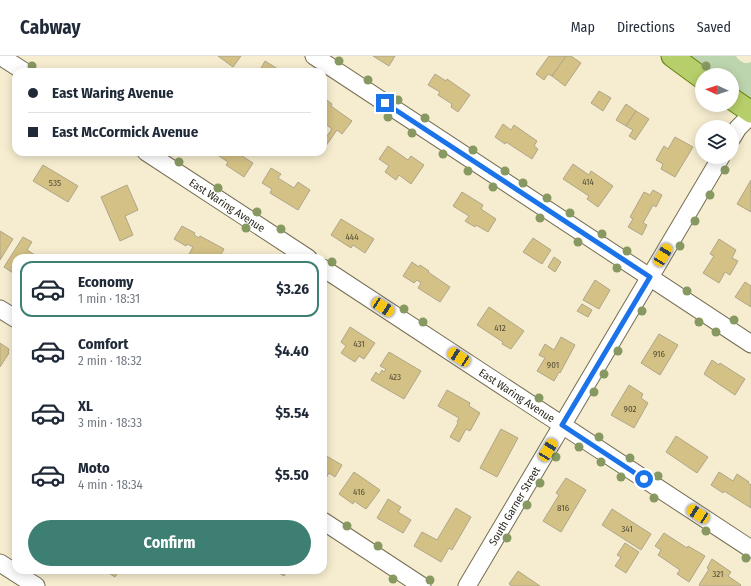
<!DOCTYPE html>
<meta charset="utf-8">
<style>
:root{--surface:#fff;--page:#f2f2f3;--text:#1f2937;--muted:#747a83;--line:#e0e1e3;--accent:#3d8073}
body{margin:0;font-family:"Fira Sans Condensed",sans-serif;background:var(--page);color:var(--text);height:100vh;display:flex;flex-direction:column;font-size:15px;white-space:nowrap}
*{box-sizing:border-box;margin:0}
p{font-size:13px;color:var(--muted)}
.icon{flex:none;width:22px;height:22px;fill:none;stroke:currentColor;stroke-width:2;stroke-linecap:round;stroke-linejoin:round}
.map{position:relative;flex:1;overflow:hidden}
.drawer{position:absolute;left:12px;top:198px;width:315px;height:320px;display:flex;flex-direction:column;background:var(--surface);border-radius:12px;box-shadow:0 2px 10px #0003}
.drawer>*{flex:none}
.guide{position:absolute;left:12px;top:12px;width:315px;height:88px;border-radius:12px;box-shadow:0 2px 10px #0003;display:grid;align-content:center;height:88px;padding:0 16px;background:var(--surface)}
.needle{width:26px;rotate:273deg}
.controls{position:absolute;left:695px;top:12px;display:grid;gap:8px}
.controls a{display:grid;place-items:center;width:44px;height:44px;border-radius:50%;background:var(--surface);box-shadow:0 2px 10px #0003;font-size:20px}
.end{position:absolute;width:18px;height:18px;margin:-9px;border:5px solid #1a73e8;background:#fff;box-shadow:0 0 0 2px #fff}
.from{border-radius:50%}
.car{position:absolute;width:12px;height:24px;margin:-12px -6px;border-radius:5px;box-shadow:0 0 3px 1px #0007;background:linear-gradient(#f5c518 24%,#345 0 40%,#f5c518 0 76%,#345 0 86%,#f5c518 0)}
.guide b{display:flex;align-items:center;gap:14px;height:38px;font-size:15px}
.guide b+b{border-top:1px solid var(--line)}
.guide i{width:10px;height:10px;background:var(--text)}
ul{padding:7px 0 0;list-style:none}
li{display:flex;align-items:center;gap:12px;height:56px;margin:0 8px 6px;padding:0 8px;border:2px solid transparent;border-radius:12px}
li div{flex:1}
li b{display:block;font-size:15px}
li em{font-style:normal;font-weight:700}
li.on{border-color:var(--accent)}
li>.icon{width:36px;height:36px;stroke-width:1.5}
.action{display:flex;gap:8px;margin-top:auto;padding:8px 16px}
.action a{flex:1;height:46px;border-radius:24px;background:var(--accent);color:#fff;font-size:16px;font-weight:700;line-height:46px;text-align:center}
header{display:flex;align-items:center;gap:24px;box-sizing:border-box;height:56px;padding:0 20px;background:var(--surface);border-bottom:1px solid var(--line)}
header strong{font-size:19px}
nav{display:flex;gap:22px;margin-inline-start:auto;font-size:14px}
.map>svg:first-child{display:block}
.green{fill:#bdd5ae}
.building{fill:#d4c185;stroke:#afa68b}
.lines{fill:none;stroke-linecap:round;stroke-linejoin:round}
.minor-casing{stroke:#756d53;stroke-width:19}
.major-casing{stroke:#67800f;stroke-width:23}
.minor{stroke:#fff;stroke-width:17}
.major{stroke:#b7cf6a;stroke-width:21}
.tree{fill:#879860}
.route{stroke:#1a73e8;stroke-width:5}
.labels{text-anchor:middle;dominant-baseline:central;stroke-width:4;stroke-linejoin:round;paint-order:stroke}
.number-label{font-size:9px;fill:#554e37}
.street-label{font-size:11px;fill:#2b281d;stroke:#fefaef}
</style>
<header>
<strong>Cabway</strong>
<nav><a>Map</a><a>Directions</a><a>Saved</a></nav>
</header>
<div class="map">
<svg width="751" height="530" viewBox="0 0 751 530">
<rect width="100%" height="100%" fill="#f6edd0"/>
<path class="green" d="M 688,0 L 736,0 C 739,5 745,9 751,6 L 751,44 L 744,41 L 732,32 L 732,19 L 714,19 Z"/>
<g class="building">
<polygon points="218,0 241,0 233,11"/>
<polygon points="373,0 395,0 389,10"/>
<polygon points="549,0 564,0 566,1 552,20 548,18 544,24 536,18"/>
<polygon points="566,0 571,0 581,7 565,30 552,20"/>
<polygon points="265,5 281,15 281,16 259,16"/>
<polygon points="435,18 446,25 447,23 470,39 458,56 451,51 452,48 438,39 440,36 428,29"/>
<polygon points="599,35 611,42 603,55 591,47"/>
<polygon points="323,41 332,48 331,50 352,65 342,78 337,74 323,94 323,77 327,80 332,73 323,66"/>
<polygon points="626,48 636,55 626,70 616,64"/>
<polygon points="636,55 649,63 635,84 629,80 633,74 626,70"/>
<polygon points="503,68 511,74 514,69 537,85 534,90 538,93 532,103 506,86 505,88 495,81"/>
<polygon points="675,81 693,91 675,121 661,113 663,108 656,104 664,90 668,93"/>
<polygon points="388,90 408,104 411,100 424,109 411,128 399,119 396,124 385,116 389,110 379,103"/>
<polygon points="221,96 236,96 253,107 244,121 226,109 228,106 219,100"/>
<polygon points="573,108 589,119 591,115 613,130 598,151 587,143 589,140 563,123"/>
<polygon points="43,109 78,130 68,146 33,125"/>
<polygon points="271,112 281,118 278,122 294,132 298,126 310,134 298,154 270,137 272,133 262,127"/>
<polygon points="751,124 751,156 737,148"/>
<polygon points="127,129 138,154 125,160 133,179 120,185 101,141"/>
<polygon points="653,134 662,139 656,151 653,149 643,167 647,169 642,179 628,171 633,163 630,161 644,136 650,139"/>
<polygon points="462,136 483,149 481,153 496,163 488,176 476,169 475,171 465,165 469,160 453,150"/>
<polygon points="341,163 374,183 365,197 353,189 351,192 331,179"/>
<polygon points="182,170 195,177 194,179 199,182 200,180 224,193 219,202 201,202 196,199 195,201 189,198 193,191 187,188 186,190 174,183"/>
<polygon points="0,175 13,183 0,204"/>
<polygon points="23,181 32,186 27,194 40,202 16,202 16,219 4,211"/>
<polygon points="533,182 551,194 542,208 523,196"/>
<polygon points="719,183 736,194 732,202 738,205 730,219 725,216 719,227 703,217 714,200 710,198"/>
<polygon points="554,201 561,206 555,216 548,211"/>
<polygon points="412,206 419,211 420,209 429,215 428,216 450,231 440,246 418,232 421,227 417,224 414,227 403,220"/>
<polygon points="595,224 610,234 599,253 583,244"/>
<polygon points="745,226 751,230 751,251 735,241"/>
<polygon points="582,248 592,254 588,261 577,255"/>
<polygon points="489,251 524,275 511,293 502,288 503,286 477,269"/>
<polygon points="350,271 375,287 364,303 359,300 355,306 341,297 346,290 341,286"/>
<polygon points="659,278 678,289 660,319 641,307"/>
<polygon points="561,281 575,289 560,317 559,316 554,325 537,315 545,302 539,299 545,288 554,294"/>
<polygon points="0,287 9,293 8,296 9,297 0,311"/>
<polygon points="389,296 421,315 404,343 371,324 376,316 379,319 382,314 384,316 386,313 380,310"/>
<polygon points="712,304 719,309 720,307 745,323 735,339 704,318"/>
<polygon points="629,329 643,338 641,342 648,347 634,372 611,359"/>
<polygon points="447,334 470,347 469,350 480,357 470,375 466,373 459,386 450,381 458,367 457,366 459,362 438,350"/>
<polygon points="501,373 518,382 497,421 480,412"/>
<polygon points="676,380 708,401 697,417 666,396"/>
<polygon points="323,398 342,409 335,421 329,417 326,422 323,421"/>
<polygon points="354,416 380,434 366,453 354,445 353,448 339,438"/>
<polygon points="719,416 733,425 737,418 749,426 748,427 751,429 751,452 724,435 723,437 711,429"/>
<polygon points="566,422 586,434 561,476 543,465 559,439 556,437"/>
<polygon points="388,443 401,451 398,456 411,464 403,477 377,462"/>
<polygon points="456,452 471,461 452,494 449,492 441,506 414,490 422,476 437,484"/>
<polygon points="612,453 651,478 641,494 602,469"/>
<polygon points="664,477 687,492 688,490 705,500 689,526 677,518 680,514 658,499 661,494 655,490"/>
<polygon points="625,487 639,496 626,517 615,510 621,501 617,499"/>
<polygon points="712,503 731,516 728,520 741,529 740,530 701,530 699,529 709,513 707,512"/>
<polygon points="104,514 119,514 115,521"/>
<polygon points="274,514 288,514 284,520"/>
<polygon points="518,515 540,530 512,530 509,528"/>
</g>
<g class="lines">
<g class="minor-casing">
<g id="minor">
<polyline points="0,0 25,16"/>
<polyline points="314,0 751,288"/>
<polyline points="732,82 738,72 751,59"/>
<path id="s1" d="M 146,96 L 308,202"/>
<path id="s2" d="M 323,212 L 751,493"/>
<polyline points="0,253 16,263"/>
<polyline points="323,465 422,530"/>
<polyline points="0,507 36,530"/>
<path id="s3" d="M 467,530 L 721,101"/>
</g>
</g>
<g class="major-casing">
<g id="major">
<polyline points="672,0 702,22"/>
<polyline points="732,43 751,56"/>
</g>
</g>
<use href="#minor" class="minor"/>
<use href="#major" class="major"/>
</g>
<g class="tree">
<circle cx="339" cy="5" r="4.5"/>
<circle cx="32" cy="10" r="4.5"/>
<circle cx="706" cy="10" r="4.5"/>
<circle cx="368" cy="24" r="4.5"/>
<circle cx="398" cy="44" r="4.5"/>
<circle cx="388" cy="61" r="4.5"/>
<circle cx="425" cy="62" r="4.5"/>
<circle cx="412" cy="77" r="4.5"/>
<circle cx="473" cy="94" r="4.5"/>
<circle cx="443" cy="98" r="4.5"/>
<circle cx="179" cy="106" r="4.5"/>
<circle cx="725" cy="114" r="4.5"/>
<circle cx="468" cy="115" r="4.5"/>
<circle cx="505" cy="115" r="4.5"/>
<circle cx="523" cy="127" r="4.5"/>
<circle cx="493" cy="131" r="4.5"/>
<circle cx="218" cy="132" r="4.5"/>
<circle cx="710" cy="139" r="4.5"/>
<circle cx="547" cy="142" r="4.5"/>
<circle cx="257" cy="156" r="4.5"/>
<circle cx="570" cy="157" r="4.5"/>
<circle cx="540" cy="162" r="4.5"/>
<circle cx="695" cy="165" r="4.5"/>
<circle cx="246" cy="172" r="4.5"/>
<circle cx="281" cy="173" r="4.5"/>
<circle cx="602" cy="178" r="4.5"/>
<circle cx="578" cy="186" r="4.5"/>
<circle cx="680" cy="190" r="4.5"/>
<circle cx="627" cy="195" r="4.5"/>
<circle cx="332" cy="206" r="4.5"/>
<circle cx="617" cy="212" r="4.5"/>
<circle cx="687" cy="235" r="4.5"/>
<circle cx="404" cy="253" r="4.5"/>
<circle cx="642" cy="255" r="4.5"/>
<circle cx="734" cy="264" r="4.5"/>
<circle cx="423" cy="266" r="4.5"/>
<circle cx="699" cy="266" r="4.5"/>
<circle cx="716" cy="276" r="4.5"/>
<circle cx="618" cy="295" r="4.5"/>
<circle cx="604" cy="318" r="4.5"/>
<circle cx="594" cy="336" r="4.5"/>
<circle cx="539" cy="342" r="4.5"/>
<circle cx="599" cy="381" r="4.5"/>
<circle cx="579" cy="391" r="4.5"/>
<circle cx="556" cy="401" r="4.5"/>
<circle cx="630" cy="402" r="4.5"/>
<circle cx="601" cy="406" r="4.5"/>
<circle cx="658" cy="420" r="4.5"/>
<circle cx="621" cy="421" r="4.5"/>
<circle cx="540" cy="427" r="4.5"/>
<circle cx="654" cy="442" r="4.5"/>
<circle cx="527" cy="449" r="4.5"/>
<circle cx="347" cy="470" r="4.5"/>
<circle cx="706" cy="475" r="4.5"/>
<circle cx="507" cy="482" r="4.5"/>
<circle cx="378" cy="490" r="4.5"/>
<circle cx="746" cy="502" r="4.5"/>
<circle cx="393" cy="523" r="4.5"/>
<circle cx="430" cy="524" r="4.5"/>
</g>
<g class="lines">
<polyline class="route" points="385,47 650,221 562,369 644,423"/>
</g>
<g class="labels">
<g class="number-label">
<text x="588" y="126">414</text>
<text x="55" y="127">535</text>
<text x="352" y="181">444</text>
<text x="500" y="272">412</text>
<text x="359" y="288">431</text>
<text x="659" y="298">916</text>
<text x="553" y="309">901</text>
<text x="395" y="321">423</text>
<text x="630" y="353">902</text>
<text x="359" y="436">416</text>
<text x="563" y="452">816</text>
<text x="627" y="473">341</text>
<text x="718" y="518">321</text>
</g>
<g class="street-label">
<text stroke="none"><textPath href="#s1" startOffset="97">East Waring Avenue</textPath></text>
<text stroke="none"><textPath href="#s2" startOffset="232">East Waring Avenue</textPath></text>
<text stroke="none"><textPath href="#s3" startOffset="93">South Garner Street</textPath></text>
</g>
</g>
</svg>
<div class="controls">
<a><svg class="needle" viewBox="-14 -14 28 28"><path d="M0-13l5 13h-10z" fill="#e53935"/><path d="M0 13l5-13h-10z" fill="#747a83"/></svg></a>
<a><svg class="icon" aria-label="layers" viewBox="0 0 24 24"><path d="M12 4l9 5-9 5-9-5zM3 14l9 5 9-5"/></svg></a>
</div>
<i class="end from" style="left:644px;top:423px"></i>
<i class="end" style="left:385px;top:47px"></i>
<i class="car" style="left:663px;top:199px;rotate:31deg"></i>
<i class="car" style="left:383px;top:251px;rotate:123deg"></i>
<i class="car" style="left:459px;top:301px;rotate:303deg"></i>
<i class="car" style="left:548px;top:394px;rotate:31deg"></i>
<i class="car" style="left:698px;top:458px;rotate:303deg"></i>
<div class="guide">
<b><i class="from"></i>East Waring Avenue</b>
<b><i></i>East McCormick Avenue</b>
</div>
<section class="drawer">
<ul>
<li class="on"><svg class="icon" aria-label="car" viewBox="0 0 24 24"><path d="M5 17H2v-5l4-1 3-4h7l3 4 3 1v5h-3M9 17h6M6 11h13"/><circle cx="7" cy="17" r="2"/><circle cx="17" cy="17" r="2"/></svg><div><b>Economy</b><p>1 min · 18:31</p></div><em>$3.26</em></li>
<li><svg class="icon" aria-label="car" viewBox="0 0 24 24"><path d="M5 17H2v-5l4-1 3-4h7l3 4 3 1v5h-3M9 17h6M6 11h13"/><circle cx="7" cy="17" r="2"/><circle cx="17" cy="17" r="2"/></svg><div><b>Comfort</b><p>2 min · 18:32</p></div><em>$4.40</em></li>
<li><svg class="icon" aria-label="car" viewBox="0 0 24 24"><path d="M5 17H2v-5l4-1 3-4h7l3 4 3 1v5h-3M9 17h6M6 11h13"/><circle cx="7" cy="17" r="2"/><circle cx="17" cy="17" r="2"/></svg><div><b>XL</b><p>3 min · 18:33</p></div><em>$5.54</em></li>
<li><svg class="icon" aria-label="car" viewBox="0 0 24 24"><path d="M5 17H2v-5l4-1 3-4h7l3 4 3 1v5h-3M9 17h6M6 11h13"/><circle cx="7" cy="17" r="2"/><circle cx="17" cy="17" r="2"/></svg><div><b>Moto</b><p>4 min · 18:34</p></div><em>$5.50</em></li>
</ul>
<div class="action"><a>Confirm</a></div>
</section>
</div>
